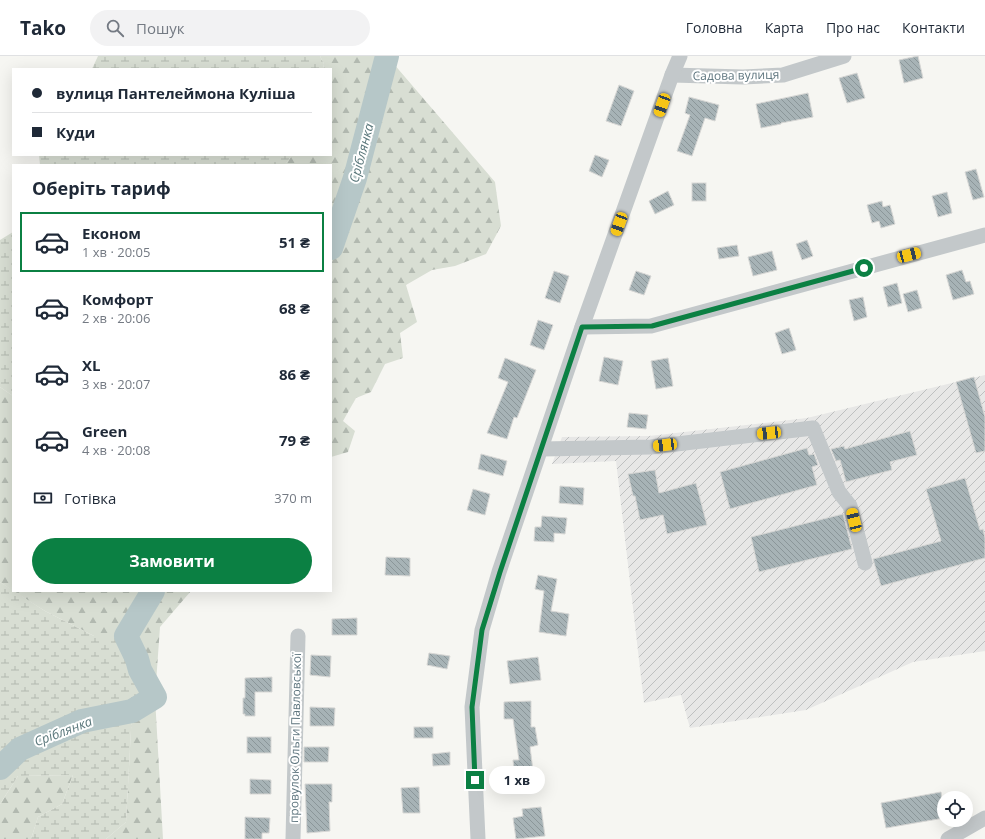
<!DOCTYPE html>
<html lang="uk">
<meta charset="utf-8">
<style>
:root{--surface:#fff;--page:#f2f2f3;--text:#1f2937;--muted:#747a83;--line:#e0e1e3;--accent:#0b8043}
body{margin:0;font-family:"Open Sans",sans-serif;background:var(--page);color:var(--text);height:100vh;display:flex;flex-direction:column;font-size:15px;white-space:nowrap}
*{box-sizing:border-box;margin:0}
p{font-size:13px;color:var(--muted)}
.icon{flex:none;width:22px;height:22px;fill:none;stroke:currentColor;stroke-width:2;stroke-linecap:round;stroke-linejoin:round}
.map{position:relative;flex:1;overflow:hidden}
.panel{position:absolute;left:12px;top:108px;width:320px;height:428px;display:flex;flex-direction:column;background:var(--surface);border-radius:0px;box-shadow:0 4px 16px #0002}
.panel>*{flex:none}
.banner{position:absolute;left:12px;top:12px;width:320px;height:88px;border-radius:0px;box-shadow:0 4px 16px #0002;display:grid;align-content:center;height:88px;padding:0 20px;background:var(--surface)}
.tools{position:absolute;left:937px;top:735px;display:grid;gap:8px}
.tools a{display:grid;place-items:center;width:36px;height:36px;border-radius:50%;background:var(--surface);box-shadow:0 4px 16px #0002;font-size:20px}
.end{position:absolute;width:18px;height:18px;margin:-9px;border:5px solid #0b8043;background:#fff;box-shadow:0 0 0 2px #fff}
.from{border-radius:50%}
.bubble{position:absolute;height:28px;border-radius:14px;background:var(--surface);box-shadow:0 4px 16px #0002;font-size:13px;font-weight:700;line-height:28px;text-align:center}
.car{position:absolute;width:12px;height:24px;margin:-12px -6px;border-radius:5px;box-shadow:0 0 3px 1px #0007;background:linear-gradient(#f5c518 24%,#345 0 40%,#f5c518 0 76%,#345 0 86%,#f5c518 0)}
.banner b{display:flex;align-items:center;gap:14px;height:38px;font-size:15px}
.banner b+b{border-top:1px solid var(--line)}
.banner i{width:10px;height:10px;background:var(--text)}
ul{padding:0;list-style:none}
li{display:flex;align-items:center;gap:12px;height:60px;margin:0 8px 6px;padding:0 12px;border:2px solid transparent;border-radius:0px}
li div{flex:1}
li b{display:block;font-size:15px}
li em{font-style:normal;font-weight:700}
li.current{border-color:var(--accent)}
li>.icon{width:36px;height:36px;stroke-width:1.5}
h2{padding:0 20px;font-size:18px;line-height:48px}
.pay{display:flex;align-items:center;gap:10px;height:44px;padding:0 20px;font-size:15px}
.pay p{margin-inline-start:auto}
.primary-button{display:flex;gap:8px;margin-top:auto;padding:8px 20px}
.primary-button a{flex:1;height:46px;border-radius:24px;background:var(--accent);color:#fff;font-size:16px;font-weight:700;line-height:46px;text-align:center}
header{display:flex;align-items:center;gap:24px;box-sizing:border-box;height:56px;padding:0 20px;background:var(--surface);border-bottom:1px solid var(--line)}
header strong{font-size:19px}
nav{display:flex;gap:22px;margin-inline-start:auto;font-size:14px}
.search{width:280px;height:36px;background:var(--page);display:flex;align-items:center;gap:10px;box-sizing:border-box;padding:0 14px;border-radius:22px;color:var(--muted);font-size:15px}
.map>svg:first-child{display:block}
.industrial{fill:url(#industrial-furrows)}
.forest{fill:url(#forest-firs)}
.wetland{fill:url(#wetland-marsh)}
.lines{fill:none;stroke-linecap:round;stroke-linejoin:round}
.river{stroke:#b6c7c8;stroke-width:24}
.building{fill:url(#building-back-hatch);stroke:#d7d7d5}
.minor{stroke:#c3c8ca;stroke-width:15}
.route{stroke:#0b8043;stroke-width:5}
.labels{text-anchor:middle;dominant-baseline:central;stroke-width:4;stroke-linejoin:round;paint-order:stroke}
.street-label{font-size:12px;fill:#5f767f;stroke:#fff}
.water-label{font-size:13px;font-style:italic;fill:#5a777b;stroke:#fff}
</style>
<header>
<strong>Tako</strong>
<div class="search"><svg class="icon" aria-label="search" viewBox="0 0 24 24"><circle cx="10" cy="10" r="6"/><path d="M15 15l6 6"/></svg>Пошук</div>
<nav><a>Головна</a><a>Карта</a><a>Про нас</a><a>Контакти</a></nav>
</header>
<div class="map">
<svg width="985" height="783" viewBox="0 0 985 783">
<defs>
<pattern id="industrial-furrows" width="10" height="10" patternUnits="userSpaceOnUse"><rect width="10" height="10" fill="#e7e7e6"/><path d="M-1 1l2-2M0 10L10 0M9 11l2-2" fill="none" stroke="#bec0c0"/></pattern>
<pattern id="forest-firs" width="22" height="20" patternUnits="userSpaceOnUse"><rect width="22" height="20" fill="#d8ded3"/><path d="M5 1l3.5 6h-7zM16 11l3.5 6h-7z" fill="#b2b9b0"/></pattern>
<pattern id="wetland-marsh" width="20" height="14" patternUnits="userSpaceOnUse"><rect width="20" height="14" fill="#d8ded3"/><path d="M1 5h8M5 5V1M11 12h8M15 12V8" fill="none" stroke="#b2b9b0"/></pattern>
<pattern id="building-back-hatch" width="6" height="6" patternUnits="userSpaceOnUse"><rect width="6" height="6" fill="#a7b3b6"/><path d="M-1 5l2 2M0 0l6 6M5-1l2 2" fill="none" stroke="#8b9699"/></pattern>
</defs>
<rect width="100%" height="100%" fill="#f6f6f2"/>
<polygon class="industrial" points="985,319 985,595 913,606 806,654 690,672 681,639 644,647 616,405 552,408 562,381 649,380 807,362"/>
<g class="forest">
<polygon points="320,0 387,0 495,126 501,170 486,198 455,210 432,214 406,229 417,266 400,277 403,302 385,308 371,336 356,342 343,365 355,375 348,396 331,401 331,109 285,109 292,99 331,99 331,13 323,13 324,8"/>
<polygon points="0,331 13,340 13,535 0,526"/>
<polygon points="13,535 191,535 160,571 155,641 163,783 106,783 126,766 132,655 155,641 140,614 137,603 126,580 94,580 45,555"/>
<polygon points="73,719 62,748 38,761 31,783 0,783 0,748 18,720"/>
</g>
<g class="wetland">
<polygon points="98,0 320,0 324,8 323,13 92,13"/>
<polygon points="39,99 292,99 285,109 40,109"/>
<polygon points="13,176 13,340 0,331 0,184"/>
<polygon points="0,526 45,555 94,580 126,580 137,603 140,614 155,641 132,656 126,766 106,783 31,783 38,761 62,748 73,719 18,720 0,748"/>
</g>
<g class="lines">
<g class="river">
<polyline points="331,192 355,122 387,0"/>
<polyline points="0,712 20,693 82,665 132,655 155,641 140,614 137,603 126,580 153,535"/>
</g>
</g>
<g class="building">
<polygon points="918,0 923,22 904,27 899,4"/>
<polygon points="857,17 865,42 847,47 839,22"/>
<polygon points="619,29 634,35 621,70 606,65"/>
<polygon points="808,37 813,61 781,67 781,68 761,72 756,48"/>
<polygon points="689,41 719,49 715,65 705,62 692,100 677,95 690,59 685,57"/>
<polygon points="595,99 609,104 602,121 589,115"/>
<polygon points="976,113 984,141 973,144 965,116"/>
<rect x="692" y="127" width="14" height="18"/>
<polygon points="668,135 674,149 655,158 649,145"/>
<polygon points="947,136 952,157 938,161 932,140"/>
<polygon points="882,145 883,151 890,149 895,168 881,172 879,165 872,167 867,149"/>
<polygon points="807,184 813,200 802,204 796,188"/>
<polygon points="737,189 739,200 719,203 717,192"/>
<polygon points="772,195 777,214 753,220 748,201"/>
<polygon points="962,214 966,226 970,225 974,238 953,244 946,219"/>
<polygon points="554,215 569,220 560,247 545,242"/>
<polygon points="636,215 651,220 644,239 629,234"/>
<polygon points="897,227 902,247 888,251 883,231"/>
<polygon points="917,234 922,252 908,256 903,238"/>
<polygon points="863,241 867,261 854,265 849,244"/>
<polygon points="538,264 553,269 544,294 530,289"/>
<polygon points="789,272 796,294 782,298 775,277"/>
<polygon points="604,301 623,305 618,329 599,325"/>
<polygon points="505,302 536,314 517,362 514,361 507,383 487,377 508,326 498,322"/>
<polygon points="668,302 673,330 656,333 651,305"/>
<polygon points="974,321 985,361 985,395 976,397 956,326"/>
<polygon points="629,357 648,359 646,373 627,371"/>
<polygon points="910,375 917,399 890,406 892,414 846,426 840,404 836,405 831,393 844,390 845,393"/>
<polygon points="807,392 809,399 814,398 818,409 812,411 817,429 730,453 720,416"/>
<polygon points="481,398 507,405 503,420 478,413"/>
<polygon points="655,414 659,437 696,427 707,469 667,478 663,459 640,464 635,440 633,440 628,418"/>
<polygon points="965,422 980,474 983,473 985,482 985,502 881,530 873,503 941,485 926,433"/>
<polygon points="560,430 584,432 583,449 559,447"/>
<polygon points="473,433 490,438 485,459 467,454"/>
<polygon points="843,458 852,493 759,516 751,481"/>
<polygon points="542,460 567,462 565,478 554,477 554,486 534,485 535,471 541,471"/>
<polygon points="386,501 410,502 410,520 385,519"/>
<polygon points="538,519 557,523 551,555 569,558 566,580 539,576 544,535 535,533"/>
<polygon points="357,562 357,579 332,579 332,563"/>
<polygon points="429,597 450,600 447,613 427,609"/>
<polygon points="311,599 331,600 330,621 310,619"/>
<polygon points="538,601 541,624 510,628 507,605"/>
<polygon points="272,621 272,636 255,636 255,660 245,660 245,658 243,658 243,642 245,642 245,622"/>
<polygon points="531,645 531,671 535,671 538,689 530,691 534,722 515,724 513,704 519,704 513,663 504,663 504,646"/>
<polygon points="310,651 335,652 334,670 310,670"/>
<rect x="414" y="671" width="19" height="11"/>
<rect x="247" y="681" width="24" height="16"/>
<polygon points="304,691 329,691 328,706 304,706"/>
<polygon points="450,696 450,709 433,710 432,698"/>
<polygon points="250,723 271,724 271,738 250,738"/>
<polygon points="305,728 332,728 332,746 329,746 330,775 307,777"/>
<polygon points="419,731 420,757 403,757 401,732"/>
<polygon points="941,736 944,762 886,772 881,747"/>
<polygon points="541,751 545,780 516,783 513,762 523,760 522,753"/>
<polygon points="245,761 270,762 269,777 262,777 262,783 245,783"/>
</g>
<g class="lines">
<g class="minor">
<polyline points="672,19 743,21 783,19 844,0"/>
<polyline points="582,271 651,270 985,179"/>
<polyline points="541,393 651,391 813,372 839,436 850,450 865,507"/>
<polyline points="293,783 298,580"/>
<polyline points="478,783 472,651 482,574 499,516 582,271 672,19 680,0"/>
<polyline points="948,783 985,762"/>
</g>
</g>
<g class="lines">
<polyline class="route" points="475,724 472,651 482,574 500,516 582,271 652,270 864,212"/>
</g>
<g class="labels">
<g class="street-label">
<text transform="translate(736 19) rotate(-1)">Садова вулиця</text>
<text transform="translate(295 682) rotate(-89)">провулок Ольги Павловської</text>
</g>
<g class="water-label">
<text transform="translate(361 97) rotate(-75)">Сріблянка</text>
<text transform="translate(63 675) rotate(-21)">Сріблянка</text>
</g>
</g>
</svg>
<div class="tools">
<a><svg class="icon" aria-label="locate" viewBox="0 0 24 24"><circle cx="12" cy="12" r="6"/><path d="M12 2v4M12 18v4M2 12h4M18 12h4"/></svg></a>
</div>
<i class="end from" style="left:864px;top:212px"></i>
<i class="end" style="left:475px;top:724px"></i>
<div class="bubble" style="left:489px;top:710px;width:56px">1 хв</div>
<i class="car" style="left:662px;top:49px;rotate:200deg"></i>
<i class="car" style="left:619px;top:168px;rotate:200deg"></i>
<i class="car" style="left:909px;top:199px;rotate:75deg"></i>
<i class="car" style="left:769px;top:377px;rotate:264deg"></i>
<i class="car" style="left:665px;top:389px;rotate:263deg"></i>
<i class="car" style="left:854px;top:464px;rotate:346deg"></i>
<div class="banner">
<b><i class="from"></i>вулиця Пантелеймона Куліша</b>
<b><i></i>Куди</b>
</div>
<section class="panel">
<h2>Оберіть тариф</h2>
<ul>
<li class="current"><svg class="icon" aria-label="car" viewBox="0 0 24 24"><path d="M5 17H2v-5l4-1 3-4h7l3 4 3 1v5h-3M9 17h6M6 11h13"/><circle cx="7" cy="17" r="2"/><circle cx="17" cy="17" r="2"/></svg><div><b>Економ</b><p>1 хв · 20:05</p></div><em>51 ₴</em></li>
<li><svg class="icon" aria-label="car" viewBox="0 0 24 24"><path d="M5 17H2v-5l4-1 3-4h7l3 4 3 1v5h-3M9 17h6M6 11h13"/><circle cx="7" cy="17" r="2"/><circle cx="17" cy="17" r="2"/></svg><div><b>Комфорт</b><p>2 хв · 20:06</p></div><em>68 ₴</em></li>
<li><svg class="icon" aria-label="car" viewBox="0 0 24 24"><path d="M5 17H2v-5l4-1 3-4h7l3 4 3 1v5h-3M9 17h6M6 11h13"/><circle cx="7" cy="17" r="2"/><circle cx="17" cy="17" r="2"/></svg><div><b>XL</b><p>3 хв · 20:07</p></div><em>86 ₴</em></li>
<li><svg class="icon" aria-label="car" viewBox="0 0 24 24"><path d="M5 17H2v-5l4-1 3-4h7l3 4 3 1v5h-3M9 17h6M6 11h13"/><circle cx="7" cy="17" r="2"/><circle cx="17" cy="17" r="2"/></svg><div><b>Green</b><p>4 хв · 20:08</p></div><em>79 ₴</em></li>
</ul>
<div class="pay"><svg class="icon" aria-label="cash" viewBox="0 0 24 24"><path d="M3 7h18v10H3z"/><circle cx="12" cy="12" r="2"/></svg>Готівка<p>370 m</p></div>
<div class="primary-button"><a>Замовити</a></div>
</section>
</div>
